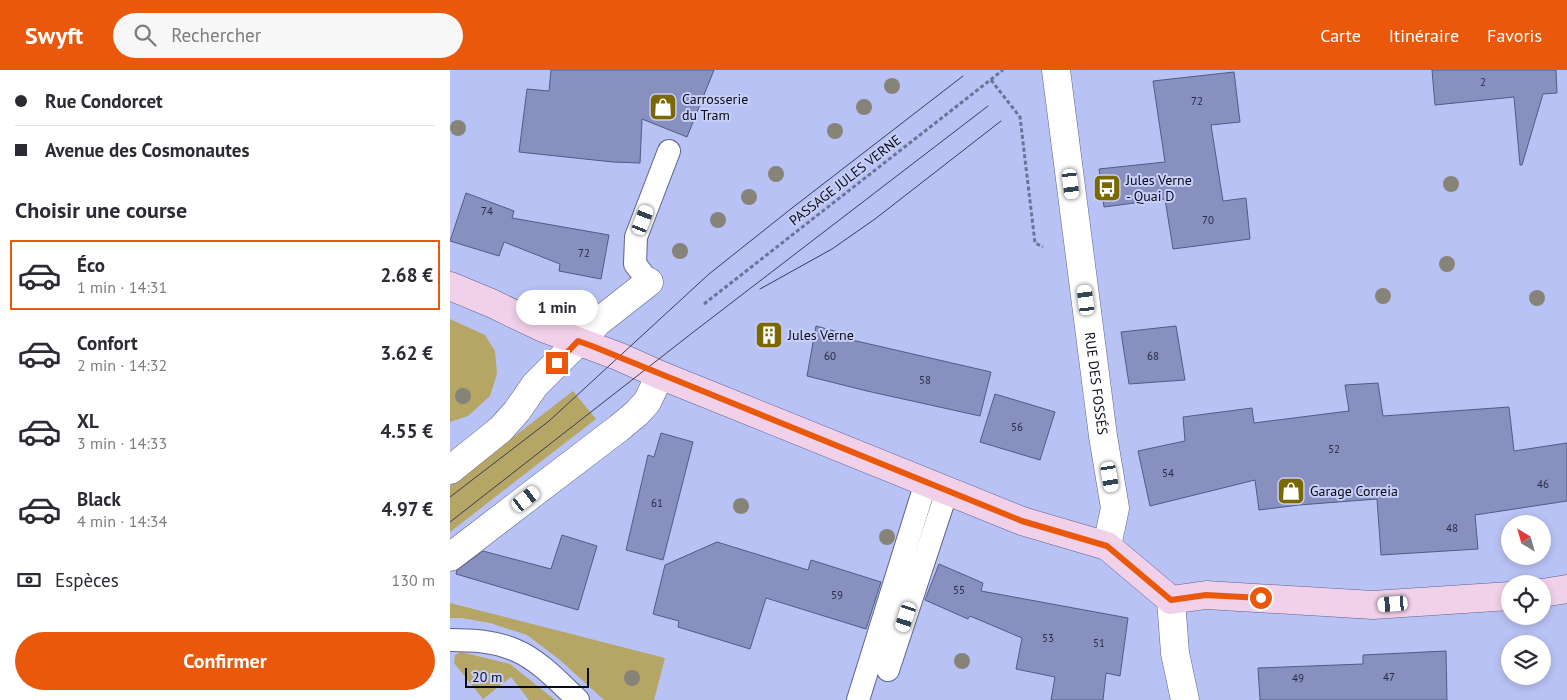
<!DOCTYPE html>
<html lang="fr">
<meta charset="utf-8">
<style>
:root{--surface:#fff;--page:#f7f7f7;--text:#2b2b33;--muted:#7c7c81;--line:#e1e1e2;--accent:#ea580c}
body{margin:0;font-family:"PT Sans",sans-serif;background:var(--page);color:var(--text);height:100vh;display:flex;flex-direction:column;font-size:19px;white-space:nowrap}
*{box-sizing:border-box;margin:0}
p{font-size:16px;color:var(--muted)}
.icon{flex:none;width:28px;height:28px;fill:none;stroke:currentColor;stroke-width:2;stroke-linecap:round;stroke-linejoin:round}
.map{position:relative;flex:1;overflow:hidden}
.side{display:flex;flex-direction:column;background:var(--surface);width:450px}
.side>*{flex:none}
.banner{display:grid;align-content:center;height:110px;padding:0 15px;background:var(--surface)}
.needle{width:32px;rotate:323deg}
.controls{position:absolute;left:1051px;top:445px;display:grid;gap:10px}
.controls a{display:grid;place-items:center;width:50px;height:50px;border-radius:50%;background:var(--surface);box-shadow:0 2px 8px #0003;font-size:25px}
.scale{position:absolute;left:15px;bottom:12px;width:124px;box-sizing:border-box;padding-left:5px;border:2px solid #080a1a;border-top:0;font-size:14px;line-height:18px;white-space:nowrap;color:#080a1a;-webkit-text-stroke:4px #c8cff8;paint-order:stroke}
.end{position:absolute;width:22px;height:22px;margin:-11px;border:6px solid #ea580c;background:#fff;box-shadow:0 0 0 2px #fff}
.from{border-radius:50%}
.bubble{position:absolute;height:35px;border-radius:18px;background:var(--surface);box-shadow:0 2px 8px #0003;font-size:16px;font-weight:700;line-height:35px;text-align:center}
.car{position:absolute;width:15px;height:30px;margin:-15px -8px;border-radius:6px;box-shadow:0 0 4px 1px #0007;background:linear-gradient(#fff 24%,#345 0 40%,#fff 0 76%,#345 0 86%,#fff 0)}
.banner b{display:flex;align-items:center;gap:18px;height:48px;font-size:19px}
.banner b+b{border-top:1px solid var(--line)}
.banner i{width:12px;height:12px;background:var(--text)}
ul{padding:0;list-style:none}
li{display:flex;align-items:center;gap:15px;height:70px;margin:0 10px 8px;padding:0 5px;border:2px solid transparent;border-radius:0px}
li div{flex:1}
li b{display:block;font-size:19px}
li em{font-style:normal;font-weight:700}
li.selected{border-color:var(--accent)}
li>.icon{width:45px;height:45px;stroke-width:1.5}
h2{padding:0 15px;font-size:22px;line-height:60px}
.pay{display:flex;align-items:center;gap:12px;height:55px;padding:0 15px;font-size:19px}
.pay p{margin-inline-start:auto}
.primary-button{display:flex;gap:10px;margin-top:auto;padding:10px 15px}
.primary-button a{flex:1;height:58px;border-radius:30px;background:var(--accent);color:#fff;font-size:20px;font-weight:700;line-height:58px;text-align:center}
header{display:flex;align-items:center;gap:30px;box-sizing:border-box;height:70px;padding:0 25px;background:var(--accent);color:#fff}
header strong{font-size:24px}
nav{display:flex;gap:28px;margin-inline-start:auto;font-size:18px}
.search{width:350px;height:45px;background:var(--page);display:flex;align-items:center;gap:12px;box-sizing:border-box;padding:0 18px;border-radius:28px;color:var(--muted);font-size:19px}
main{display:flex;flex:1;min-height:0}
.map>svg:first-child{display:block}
.green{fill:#b5a665}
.building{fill:#8890bf;stroke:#535a86}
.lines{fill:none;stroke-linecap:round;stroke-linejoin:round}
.lane-casing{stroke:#5b628f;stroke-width:24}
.street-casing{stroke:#5b628f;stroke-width:29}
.secondary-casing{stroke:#5b628f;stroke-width:29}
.path{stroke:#6d7396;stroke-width:3;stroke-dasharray:4 2.5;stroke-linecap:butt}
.lane{stroke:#fff;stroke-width:22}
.street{stroke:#fff;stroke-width:28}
.secondary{stroke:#f1d1e9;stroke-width:28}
.tram{stroke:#393d56;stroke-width:1}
.tree{fill:#868379}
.route{stroke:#ea580c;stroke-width:6}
.labels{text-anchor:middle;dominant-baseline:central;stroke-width:4;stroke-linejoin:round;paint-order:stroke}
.number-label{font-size:11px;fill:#282c43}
.poi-label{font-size:14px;fill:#080a1a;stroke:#c8cff8;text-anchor:start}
.street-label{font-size:14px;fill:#080a1a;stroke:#c8cff8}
</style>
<header>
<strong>Swyft</strong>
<div class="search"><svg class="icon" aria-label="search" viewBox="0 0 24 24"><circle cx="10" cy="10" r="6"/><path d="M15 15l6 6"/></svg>Rechercher</div>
<nav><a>Carte</a><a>Itinéraire</a><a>Favoris</a></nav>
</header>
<main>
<section class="side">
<div class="banner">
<b><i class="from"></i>Rue Condorcet</b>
<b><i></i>Avenue des Cosmonautes</b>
</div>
<h2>Choisir une course</h2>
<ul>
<li class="selected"><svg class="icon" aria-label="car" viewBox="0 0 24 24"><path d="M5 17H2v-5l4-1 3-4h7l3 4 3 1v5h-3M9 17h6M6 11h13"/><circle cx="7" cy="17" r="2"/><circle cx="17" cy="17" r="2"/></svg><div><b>Éco</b><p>1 min · 14:31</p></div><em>2.68 €</em></li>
<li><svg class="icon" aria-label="car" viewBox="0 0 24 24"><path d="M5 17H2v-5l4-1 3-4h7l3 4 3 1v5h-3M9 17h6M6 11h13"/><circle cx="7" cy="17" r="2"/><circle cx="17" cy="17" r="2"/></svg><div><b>Confort</b><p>2 min · 14:32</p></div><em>3.62 €</em></li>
<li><svg class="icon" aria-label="car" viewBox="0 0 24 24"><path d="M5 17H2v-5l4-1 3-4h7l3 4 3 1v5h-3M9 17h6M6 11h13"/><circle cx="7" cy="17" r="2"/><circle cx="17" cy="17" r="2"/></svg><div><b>XL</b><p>3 min · 14:33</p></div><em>4.55 €</em></li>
<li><svg class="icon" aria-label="car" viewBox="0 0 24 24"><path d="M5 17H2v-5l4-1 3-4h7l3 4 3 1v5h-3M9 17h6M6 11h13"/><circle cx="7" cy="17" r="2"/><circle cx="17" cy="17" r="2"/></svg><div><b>Black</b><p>4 min · 14:34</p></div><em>4.97 €</em></li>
</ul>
<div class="pay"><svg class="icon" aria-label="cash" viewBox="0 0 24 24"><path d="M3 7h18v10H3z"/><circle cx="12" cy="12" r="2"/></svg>Espèces<p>130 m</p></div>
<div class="primary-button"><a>Confirmer</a></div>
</section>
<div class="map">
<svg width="1117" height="630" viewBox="0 0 1117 630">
<rect width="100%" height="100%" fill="#b9c2f4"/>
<g class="green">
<polygon points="0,249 35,265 45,281 47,304 40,326 18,346 0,352"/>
<polygon points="123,321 146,349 0,462 0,416"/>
<polygon points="0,533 215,588 204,630 154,630 110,590 77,565 40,553 11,548 0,548"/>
<polygon points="11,582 60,594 105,630 79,630 61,607 33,629 4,593 5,585"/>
</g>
<g class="building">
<polygon points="101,0 264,0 237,67 192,49 190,93 163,92 69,82 77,19 99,21"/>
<polygon points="982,0 1106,0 1107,23 1093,24 1072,95 1070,95 1064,27 985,35"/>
<polygon points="784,2 790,52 761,55 773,131 796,128 800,169 723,179 715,129 654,137 649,99 715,92 703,11"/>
<polygon points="16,123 64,141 62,148 159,165 151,209 109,201 110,194 54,172 49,186 0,171"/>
<polygon points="366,256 403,266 402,270 541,302 530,346 417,321 357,306"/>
<polygon points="726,256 735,310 679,314 671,262"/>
<polygon points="928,313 933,346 1059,337 1064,381 1117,373 1117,431 1025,445 1028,479 931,485 927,429 849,435 809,440 805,410 700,436 688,381 735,371 733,347 802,338 804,353 899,341 895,315"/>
<polygon points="545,324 605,342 590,390 530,372"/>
<polygon points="211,363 243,372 213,490 176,480 198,385 204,387"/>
<polygon points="112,465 147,476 128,540 6,504 7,500 33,481 101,499"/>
<polygon points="267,472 358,500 361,490 431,512 416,559 316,528 300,579 228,557 229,551 203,544 215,495"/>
<polygon points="489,494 533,513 531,521 678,548 670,606 656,603 653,630 601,630 605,607 566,599 572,568 520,546 518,549 475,530"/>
<polygon points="996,581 997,630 810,630 808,598 913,594 913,585"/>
</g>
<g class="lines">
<g class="lane-casing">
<g id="lane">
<polyline points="199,212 185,194 186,167 219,81"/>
<path d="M 0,570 C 22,570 44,571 65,580 C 89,590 109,612 128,630"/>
<polyline points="438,600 497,421"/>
<polyline points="408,630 476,412"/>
</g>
</g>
<g class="street-casing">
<g id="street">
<path id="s1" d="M 606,0 L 653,366 L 665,438 L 657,476"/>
<polyline points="0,400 51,359 67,341 85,315 148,252 199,212"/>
<polyline points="0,487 169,358 187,343 197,332 210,305"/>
<polyline points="721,530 725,583 735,630"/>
</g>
</g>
<g class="secondary-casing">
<g id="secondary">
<polyline points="0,216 41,233 93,258 170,287 210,305 572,451 657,476 721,530 756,525 923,535 1060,526"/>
<polyline points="1092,523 1117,519"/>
</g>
</g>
<g class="path">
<polyline points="541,10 570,47 585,173 593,177"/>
<polyline points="254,234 553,0"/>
</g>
<use href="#lane" class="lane"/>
<use href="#street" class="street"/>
<use href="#secondary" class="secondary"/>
<g class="tram">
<polyline points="310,219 382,179 425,149 551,51"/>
<polyline points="0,427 99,351 259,204 342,138 513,6"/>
<polyline points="0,452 246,260 538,36"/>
</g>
</g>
<g class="tree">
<circle cx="442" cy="16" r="8"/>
<circle cx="414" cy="37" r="8"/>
<circle cx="8" cy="58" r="8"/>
<circle cx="385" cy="61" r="8"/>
<circle cx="326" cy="104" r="8"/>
<circle cx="1001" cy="114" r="8"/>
<circle cx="299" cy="127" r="8"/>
<circle cx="268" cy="150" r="8"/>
<circle cx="230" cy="181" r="8"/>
<circle cx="997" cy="194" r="8"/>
<circle cx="933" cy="226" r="8"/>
<circle cx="1087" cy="228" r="8"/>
<circle cx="13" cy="326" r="8"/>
<circle cx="291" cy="436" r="8"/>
<circle cx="437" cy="467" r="8"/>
<circle cx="512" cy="591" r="8"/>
<circle cx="182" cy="608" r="8"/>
</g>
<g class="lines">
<polyline class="route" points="107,293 128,271 142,276 572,451 657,476 721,530 756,525 811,528"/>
</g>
<defs>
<g id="shop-square" transform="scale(1.4375)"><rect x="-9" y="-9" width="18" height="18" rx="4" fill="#7b6800" stroke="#c8cff8"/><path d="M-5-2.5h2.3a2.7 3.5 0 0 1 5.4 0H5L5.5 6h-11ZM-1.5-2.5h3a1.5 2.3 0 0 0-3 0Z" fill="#fff"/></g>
<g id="bus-square" transform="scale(1.4375)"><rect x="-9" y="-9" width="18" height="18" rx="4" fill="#7b6800" stroke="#c8cff8"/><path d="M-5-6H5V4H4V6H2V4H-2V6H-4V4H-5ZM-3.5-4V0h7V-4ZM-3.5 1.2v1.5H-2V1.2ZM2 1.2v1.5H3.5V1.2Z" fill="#fff"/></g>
<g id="building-square" transform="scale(1.4375)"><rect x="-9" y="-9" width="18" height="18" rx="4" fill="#7b6800" stroke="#c8cff8"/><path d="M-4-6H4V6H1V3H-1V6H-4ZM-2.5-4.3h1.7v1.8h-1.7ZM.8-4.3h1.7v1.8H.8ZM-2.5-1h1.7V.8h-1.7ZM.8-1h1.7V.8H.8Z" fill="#fff"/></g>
</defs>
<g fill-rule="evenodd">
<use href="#shop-square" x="213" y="37"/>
<use href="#bus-square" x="657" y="118"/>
<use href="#building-square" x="319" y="265"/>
<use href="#shop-square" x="841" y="421"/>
</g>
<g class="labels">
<g class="number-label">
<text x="1033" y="12">2</text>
<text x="747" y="31">72</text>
<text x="37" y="141">74</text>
<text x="758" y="150">70</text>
<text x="134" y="183">72</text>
<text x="380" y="286">60</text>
<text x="703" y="286">68</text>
<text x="475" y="310">58</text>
<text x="567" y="357">56</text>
<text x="884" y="379">52</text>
<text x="718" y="403">54</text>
<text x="1093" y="414">46</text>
<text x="207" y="433">61</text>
<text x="1002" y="458">48</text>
<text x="509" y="520">55</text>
<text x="387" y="525">59</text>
<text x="598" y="568">53</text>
<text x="649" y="573">51</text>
<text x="939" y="607">47</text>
<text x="848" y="608">49</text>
</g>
<g class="poi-label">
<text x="232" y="29">Carrosserie<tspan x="232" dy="16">du Tram</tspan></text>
<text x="676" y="110">Jules Verne<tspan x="676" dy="16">- Quai D</tspan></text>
<text x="338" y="265">Jules Verne</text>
<text x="860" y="421">Garage Correia</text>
</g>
<g class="street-label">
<text transform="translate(395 110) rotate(-38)">PASSAGE JULES VERNE</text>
<text stroke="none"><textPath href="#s1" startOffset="316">RUE DES FOSSÉS</textPath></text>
</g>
</g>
</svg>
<div class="controls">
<a><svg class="needle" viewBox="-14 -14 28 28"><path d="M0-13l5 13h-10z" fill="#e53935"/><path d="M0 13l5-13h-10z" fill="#7c7c81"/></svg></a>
<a><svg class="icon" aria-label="locate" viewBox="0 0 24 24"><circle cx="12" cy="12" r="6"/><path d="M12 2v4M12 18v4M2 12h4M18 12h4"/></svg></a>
<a><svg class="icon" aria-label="layers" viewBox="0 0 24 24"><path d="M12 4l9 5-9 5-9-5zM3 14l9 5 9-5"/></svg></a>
</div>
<div class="scale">20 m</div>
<i class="end from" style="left:811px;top:528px"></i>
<i class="end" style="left:107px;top:293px"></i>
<div class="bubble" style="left:66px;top:220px;width:82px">1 min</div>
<i class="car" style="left:621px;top:114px;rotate:173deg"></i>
<i class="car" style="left:193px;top:150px;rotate:21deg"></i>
<i class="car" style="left:636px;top:230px;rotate:353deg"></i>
<i class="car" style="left:660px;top:407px;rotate:170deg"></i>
<i class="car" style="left:76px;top:429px;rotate:52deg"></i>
<i class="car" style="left:943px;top:534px;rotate:266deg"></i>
<i class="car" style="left:456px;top:547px;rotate:198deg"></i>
</div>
</main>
